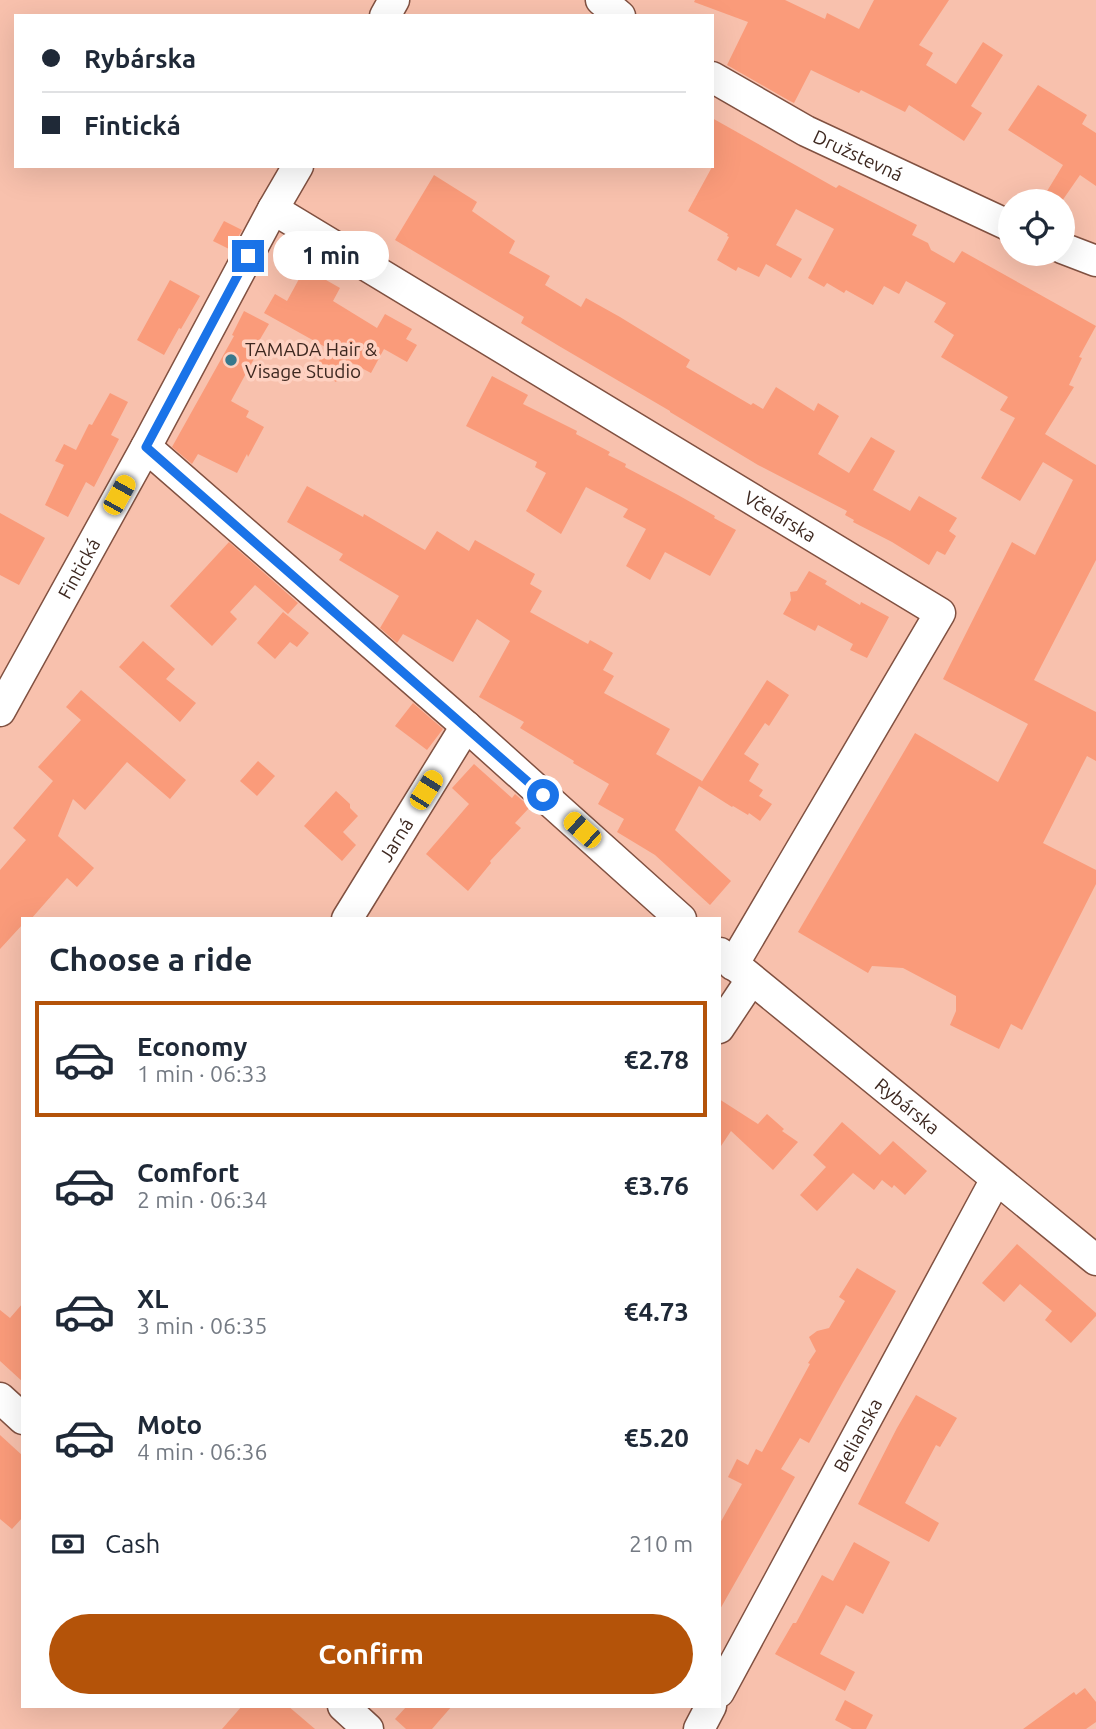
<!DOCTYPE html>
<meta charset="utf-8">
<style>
:root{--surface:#fff;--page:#f6f6f7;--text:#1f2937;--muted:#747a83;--line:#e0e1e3;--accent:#b45309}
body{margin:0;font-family:Ubuntu,sans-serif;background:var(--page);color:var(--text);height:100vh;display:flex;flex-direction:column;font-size:26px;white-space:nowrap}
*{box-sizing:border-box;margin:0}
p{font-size:23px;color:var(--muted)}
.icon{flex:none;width:38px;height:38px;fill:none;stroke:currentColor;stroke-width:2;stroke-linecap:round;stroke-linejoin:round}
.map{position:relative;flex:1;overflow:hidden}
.panel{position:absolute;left:21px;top:917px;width:700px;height:791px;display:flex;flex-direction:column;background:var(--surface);border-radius:0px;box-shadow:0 7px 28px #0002}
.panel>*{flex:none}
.banner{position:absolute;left:14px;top:14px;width:700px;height:154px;border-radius:0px;box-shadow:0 7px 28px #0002;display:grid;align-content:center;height:154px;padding:0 28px;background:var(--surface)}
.fabs{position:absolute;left:998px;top:189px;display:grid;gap:14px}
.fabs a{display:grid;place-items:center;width:77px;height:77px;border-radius:50%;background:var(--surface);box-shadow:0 7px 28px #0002;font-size:35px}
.end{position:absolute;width:32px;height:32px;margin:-16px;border:9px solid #1a73e8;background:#fff;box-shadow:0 0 0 4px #fff}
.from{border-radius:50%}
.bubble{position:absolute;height:49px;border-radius:24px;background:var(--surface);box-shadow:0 7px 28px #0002;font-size:23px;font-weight:700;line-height:49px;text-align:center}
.car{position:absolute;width:21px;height:42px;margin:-21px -10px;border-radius:9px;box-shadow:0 0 5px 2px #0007;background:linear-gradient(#f5c518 24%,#345 0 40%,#f5c518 0 76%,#345 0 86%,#f5c518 0)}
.banner b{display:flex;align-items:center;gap:24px;height:66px;font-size:26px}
.banner b+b{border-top:2px solid var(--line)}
.banner i{width:18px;height:18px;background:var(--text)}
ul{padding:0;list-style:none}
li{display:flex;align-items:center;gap:21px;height:116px;margin:0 14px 10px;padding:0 14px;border:4px solid transparent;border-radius:0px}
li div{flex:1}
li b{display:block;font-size:26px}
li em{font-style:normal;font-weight:700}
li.on{border-color:var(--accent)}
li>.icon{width:63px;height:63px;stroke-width:1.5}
h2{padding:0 28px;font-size:32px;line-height:84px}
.pay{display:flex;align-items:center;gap:18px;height:77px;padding:0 28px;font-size:26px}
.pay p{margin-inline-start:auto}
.action{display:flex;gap:14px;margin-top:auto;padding:14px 28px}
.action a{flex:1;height:80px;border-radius:42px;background:var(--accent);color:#fff;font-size:28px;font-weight:700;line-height:80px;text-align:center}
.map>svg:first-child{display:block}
.building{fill:#fa9b7a}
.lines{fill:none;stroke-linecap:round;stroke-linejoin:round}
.minor-casing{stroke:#815141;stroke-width:33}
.minor{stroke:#fff;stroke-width:30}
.route{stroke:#1a73e8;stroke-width:9}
.poi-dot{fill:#38788c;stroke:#fed1c1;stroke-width:2.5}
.labels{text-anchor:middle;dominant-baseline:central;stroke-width:7;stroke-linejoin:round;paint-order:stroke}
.street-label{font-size:19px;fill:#3d2820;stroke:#fed1c1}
.poi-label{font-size:19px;fill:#3d2820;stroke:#fed1c1;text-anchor:start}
</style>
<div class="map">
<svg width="1096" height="1729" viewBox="0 0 1096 1729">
<rect width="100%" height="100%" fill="#f8c1ad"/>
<g class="building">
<polygon points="695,0 785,0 825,19 827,13 859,29 874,0 949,0 919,45 933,53 926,65 956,84 983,42 1003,55 971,106 982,113 964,141 909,105 905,112 861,90 859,93 811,70 794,103 788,100 727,65 748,22 694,2"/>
<polygon points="1038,85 1087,115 1082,124 1096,133 1096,186 1080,175 1062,201 1041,201 1063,165 1008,130"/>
<polygon points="712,118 836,188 839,185 917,225 912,235 928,243 931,250 954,263 962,251 1096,326 1079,357 1082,358 1069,385 1074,387 1045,434 1096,465 1096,560 1034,680 1096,712 1096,761 1087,756 1043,843 1096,870 1096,884 1022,1030 1011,1024 999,1049 950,1025 956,1011 956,996 903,968 872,966 868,973 798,932 915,733 998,782 1028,724 943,679 1012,542 1035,555 1073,480 1043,462 1020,501 981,478 1015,418 1000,410 1008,397 941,357 954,335 934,322 946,303 906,281 899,294 884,286 873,305 846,290 844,293 827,283 824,287 808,278 834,229 796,209 776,245 802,259 791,278 766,264 759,277 738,267 736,271 717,260 729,237 727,236 728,234 688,211 712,167"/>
<polygon points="434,175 477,202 472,211 515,241 509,253 550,276 545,285 581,307 586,298 620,317 690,360 686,367 751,405 753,403 763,409 776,387 814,411 818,403 839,416 818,454 849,473 871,437 895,451 873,490 910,511 919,496 957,518 949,531 956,536 945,555 937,551 929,565 892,542 853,522 854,520 845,515 847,511 758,465 670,412 670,411 559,346 521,323 524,317 395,240"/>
<polygon points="224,221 242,230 231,250 213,241"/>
<polygon points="305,268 340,288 333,301 377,328 385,314 412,329 406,339 417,345 407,362 384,349 371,373 348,361 336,382 314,369 327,348 264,313 275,294 287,301"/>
<polygon points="170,280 200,296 181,329 179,328 164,355 137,340"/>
<polygon points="244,311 269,324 252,353 256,355 231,401 249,411 246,417 264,427 248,457 247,454 237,473 198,454 192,464 172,447 234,336 232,335"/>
<polygon points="492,376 528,395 523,404 577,431 576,434 610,452 608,455 626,464 625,467 678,495 715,516 714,518 736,530 710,576 665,552 650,580 626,566 646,529 623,517 628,509 586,487 561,534 526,511 546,473 535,467 537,462 466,426"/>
<polygon points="110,393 128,402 111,435 119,439 94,487 86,482 68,517 45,505 64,465 55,461 64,444 76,450 89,424 92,425"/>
<polygon points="307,486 363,517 364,514 425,550 437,531 469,551 475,540 535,574 530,584 542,591 530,612 588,644 590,640 613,653 603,670 614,676 604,693 670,729 656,754 702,781 701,783 767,680 789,695 769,726 765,723 744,754 759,764 749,781 763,790 759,796 772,804 760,821 749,813 748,815 733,806 732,807 699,786 675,830 731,881 710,905 655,855 617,832 624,819 598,804 609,784 573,763 574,761 520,728 524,722 479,697 510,641 477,619 453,662 403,634 397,643 380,628 399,596 339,560 343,554 287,522"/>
<polygon points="0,513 45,538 19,585 0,575"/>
<polygon points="229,542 298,603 288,614 255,585 230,612 237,619 212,646 170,606"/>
<polygon points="809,571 827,581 825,584 860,605 861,602 889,617 867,658 850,650 853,644 818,625 815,631 783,614 791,600 790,592 797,591"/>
<polygon points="283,612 309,633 297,647 290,642 275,659 257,643"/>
<polygon points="143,641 175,669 166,679 196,703 180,722 119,667"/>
<polygon points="81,690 186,780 170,799 127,762 85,810 73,799 58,836 94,868 77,887 67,878 31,919 23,919 23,924 0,949 0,870 26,840 13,828 53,781 38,767 81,720 66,707"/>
<polygon points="413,703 443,729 427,750 395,726"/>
<polygon points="258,761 275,776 257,796 240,781"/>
<polygon points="474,764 512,798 515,794 530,807 515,823 521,828 490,861 491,863 468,891 426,854 469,804 452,788"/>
<polygon points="336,791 350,804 350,808 358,816 343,832 356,845 342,861 304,826"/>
<polygon points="719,1099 758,1124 767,1114 784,1129 782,1131 798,1142 773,1170 731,1131 719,1149"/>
<polygon points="842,1122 880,1155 893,1141 927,1171 905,1195 894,1185 892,1188 882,1180 874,1190 853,1173 817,1211 800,1195 826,1167 813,1155"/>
<polygon points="1017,1244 1096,1313 1096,1316 1071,1343 1045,1320 1052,1311 1020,1284 1004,1302 982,1283"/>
<polygon points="857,1268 896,1291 843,1382 809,1443 800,1438 781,1469 795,1477 719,1611 719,1525 742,1484 728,1477 737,1459 748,1465 756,1449 762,1452 810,1364 808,1363 816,1351 809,1337 817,1331 829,1328 845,1301 839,1297"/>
<polygon points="23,1303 23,1382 0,1361 0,1310 10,1318"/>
<polygon points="916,1395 957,1418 940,1447 936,1445 905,1503 939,1523 929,1542 858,1504 897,1428"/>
<polygon points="0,1435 23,1456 23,1517 12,1529 0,1519"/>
<polygon points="854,1542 890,1562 863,1614 846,1605 820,1654 855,1672 845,1691 775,1654 793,1623 796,1623 822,1575 833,1581"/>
<polygon points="1085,1688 1096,1702 1096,1722 1086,1729 1023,1729 1074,1692 1076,1695"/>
<polygon points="845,1700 873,1715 866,1729 852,1729 835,1720"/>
<polygon points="242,1706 288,1706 315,1729 222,1729"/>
<polygon points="407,1706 452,1706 432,1729 406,1729 395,1719"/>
</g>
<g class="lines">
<g class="minor-casing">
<g id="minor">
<polyline points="601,0 620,16"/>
<polyline points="385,16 394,0"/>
<path id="s1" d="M 712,77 L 806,131 L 1010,226"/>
<path id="s2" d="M 273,209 L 940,613 L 733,965"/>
<polyline points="1062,248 1096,261"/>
<polyline points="146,447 466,726 681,919"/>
<path id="s3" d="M 0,711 L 146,447 L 273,209 L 298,166"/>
<path id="s4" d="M 347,919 L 466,726"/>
<path id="s5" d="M 720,953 L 1096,1260"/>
<polyline points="719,1028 751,980"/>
<polyline points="0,1398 23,1419"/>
<path id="s6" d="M 719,1692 L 996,1179"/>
<polyline points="343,1706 368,1729"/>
<polyline points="699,1729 711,1706"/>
</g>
</g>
<use href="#minor" class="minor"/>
</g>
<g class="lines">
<polyline class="route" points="248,256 146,447 543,795"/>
</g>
<circle class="poi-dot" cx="231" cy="360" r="7"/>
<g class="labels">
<g class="street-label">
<text stroke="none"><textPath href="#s1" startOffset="166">Družstevná</textPath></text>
<text stroke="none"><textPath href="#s2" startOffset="593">Včelárska</textPath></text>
<text stroke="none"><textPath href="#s3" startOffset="163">Fintická</textPath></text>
<text stroke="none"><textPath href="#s4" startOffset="93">Jarná</textPath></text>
<text stroke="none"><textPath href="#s5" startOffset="242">Rybárska</textPath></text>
<text stroke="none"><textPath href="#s6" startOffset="292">Belianska</textPath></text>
</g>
<g class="poi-label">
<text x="245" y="349">TAMADA Hair &amp;<tspan x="245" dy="22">Visage Studio</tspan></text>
</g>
</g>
</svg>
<div class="fabs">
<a><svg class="icon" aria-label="locate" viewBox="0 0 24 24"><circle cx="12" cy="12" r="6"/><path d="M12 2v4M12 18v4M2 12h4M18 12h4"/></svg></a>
</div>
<i class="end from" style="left:543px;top:795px"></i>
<i class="end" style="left:248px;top:256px"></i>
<div class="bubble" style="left:273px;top:231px;width:116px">1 min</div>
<i class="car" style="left:119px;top:495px;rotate:29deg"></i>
<i class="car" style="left:426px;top:790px;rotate:32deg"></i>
<i class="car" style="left:582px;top:830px;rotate:312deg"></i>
<div class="banner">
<b><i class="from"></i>Rybárska</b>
<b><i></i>Fintická</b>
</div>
<section class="panel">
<h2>Choose a ride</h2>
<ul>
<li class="on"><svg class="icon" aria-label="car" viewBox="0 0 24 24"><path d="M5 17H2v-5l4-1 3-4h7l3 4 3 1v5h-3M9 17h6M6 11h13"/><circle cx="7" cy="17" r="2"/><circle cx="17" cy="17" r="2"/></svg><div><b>Economy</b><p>1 min · 06:33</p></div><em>€2.78</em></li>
<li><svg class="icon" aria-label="car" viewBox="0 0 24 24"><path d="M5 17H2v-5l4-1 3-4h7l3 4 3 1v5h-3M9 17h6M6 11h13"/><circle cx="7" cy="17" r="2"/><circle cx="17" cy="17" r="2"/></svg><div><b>Comfort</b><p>2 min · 06:34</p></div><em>€3.76</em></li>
<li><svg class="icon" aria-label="car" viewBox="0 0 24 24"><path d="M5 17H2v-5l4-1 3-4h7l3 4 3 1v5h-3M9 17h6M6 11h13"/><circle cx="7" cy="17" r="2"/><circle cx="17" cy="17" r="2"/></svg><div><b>XL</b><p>3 min · 06:35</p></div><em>€4.73</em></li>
<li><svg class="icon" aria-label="car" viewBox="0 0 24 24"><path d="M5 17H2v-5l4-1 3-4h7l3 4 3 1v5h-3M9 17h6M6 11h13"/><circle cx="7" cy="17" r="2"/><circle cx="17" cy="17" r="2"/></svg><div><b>Moto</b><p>4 min · 06:36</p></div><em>€5.20</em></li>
</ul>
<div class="pay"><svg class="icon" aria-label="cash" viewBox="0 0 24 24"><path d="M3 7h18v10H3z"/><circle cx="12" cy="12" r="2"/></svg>Cash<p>210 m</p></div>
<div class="action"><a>Confirm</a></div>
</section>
</div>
